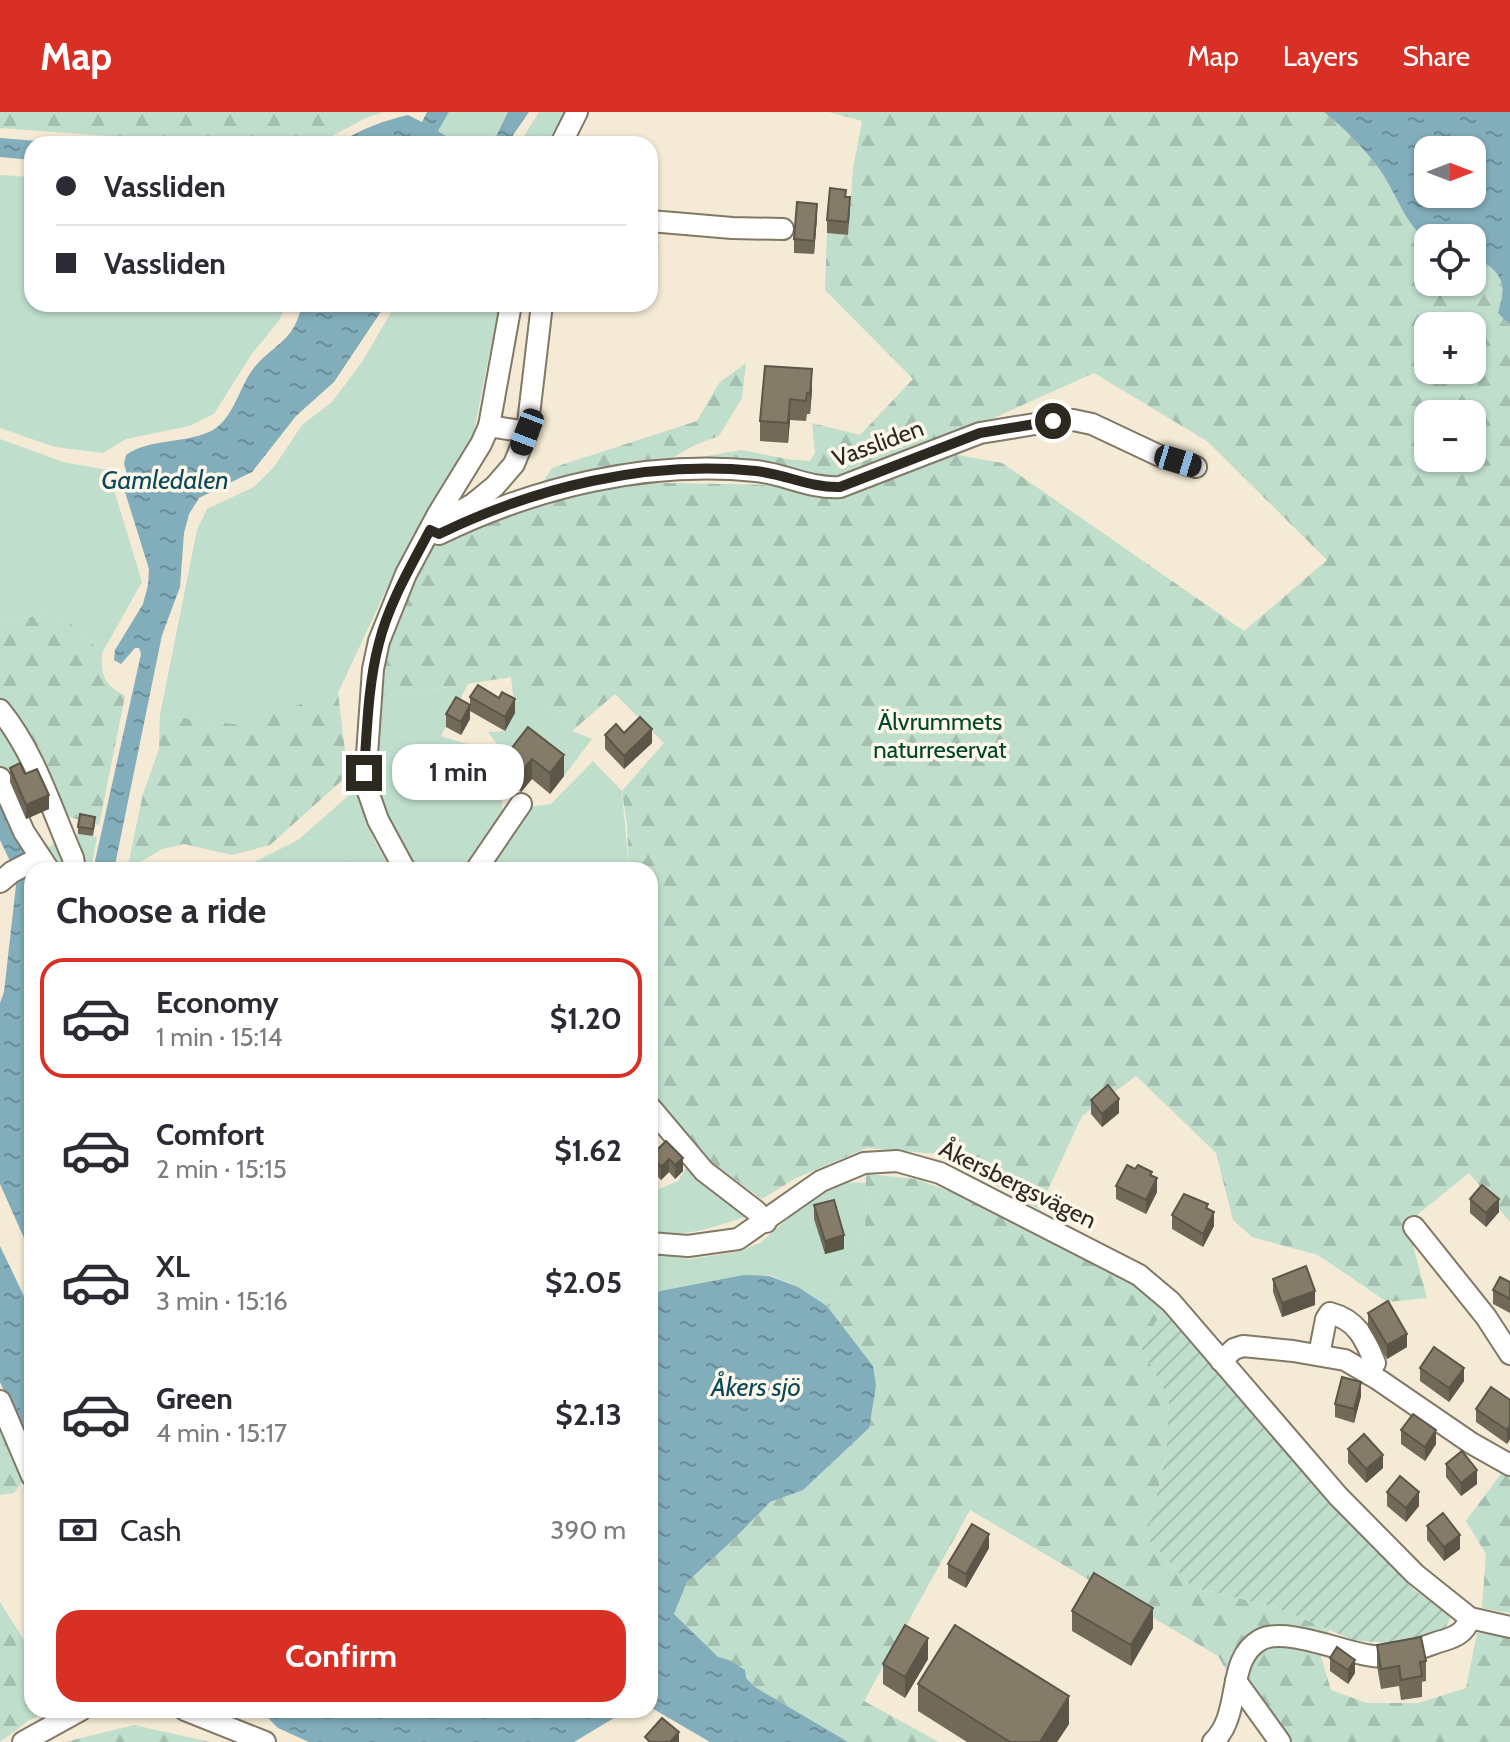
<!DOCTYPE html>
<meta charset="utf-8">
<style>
:root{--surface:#fff;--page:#f2f2f3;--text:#2b2b33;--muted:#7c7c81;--line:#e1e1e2;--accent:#d93025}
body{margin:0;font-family:Cabin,sans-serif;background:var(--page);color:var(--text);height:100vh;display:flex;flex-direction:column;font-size:30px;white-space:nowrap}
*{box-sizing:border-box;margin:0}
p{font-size:26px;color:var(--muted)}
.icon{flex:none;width:44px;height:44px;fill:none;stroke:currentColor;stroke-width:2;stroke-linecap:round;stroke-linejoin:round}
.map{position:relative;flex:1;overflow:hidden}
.side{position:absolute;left:24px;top:750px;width:634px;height:856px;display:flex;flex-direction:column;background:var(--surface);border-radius:24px;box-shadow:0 2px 6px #0004}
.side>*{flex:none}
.hud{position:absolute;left:24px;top:24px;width:634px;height:176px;border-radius:24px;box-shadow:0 2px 6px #0004;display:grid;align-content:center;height:176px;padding:0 32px;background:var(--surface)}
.needle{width:52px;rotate:90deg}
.tools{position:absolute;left:1414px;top:24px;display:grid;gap:16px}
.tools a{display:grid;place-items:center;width:72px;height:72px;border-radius:16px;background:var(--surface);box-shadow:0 2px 6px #0004;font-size:40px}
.end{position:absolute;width:36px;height:36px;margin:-18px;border:10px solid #2d2921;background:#fff;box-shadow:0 0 0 4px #fff}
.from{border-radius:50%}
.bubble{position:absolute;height:56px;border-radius:24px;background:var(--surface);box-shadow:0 2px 6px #0004;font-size:26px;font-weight:800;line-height:56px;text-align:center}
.car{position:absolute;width:24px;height:48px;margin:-24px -12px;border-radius:10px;box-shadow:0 0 6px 2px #0007;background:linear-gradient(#222 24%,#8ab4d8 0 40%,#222 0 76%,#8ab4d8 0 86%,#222 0)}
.hud b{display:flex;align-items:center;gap:28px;height:76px;font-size:30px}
.hud b+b{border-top:2px solid var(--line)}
.hud i{width:20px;height:20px;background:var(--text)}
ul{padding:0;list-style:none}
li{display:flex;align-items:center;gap:24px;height:120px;margin:0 16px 12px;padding:0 16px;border:4px solid transparent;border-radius:24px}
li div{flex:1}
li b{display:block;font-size:30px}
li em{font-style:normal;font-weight:800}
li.selected{border-color:var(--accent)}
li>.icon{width:72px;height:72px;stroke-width:1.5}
h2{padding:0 32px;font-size:36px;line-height:96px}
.pay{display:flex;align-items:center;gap:20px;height:88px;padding:0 32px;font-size:30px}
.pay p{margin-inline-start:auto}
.button{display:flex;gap:16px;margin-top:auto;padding:16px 32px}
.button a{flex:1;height:92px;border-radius:24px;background:var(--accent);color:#fff;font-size:32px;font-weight:800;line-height:92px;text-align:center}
header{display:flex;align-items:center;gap:48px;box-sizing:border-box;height:112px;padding:0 40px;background:var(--accent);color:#fff}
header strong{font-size:38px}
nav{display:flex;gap:44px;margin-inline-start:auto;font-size:28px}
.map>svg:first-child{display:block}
.green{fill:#bfdecc}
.forest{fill:url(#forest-firs);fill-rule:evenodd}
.garden{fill:url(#garden-furrows)}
.water{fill:url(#water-ripples);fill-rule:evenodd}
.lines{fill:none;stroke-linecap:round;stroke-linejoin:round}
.minor-casing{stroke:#817865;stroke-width:24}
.minor{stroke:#fff;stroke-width:20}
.wall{fill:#726a59}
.shaded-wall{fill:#5c5649}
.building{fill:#847b68;stroke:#5c5649;stroke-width:2}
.route{stroke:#2d2921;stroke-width:10}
.labels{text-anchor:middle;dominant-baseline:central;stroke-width:7;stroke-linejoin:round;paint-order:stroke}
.street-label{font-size:24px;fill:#2d2921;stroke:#fef8eb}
.park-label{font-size:24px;fill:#00462b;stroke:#fef8eb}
.water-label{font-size:26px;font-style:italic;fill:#0a4959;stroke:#fef8eb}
</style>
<header>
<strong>Map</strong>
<nav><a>Map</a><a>Layers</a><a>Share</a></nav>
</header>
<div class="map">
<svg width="1510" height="1630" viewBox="0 0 1510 1630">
<defs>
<pattern id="forest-firs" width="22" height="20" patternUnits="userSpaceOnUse" patternTransform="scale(2)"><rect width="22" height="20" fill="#bfdecc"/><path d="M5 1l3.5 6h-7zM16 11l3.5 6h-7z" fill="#a4beaf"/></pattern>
<pattern id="garden-furrows" width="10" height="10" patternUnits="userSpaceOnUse" patternTransform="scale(2)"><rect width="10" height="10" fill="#bfdecc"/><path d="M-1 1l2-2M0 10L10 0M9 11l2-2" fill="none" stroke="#a4beaf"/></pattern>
<pattern id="water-ripples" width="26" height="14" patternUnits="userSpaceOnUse" patternTransform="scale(2)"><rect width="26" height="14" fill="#82adba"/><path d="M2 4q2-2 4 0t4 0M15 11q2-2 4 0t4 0" fill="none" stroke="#6b8d97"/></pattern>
</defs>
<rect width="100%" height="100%" fill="#f4ead5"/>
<g class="green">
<polygon points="330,0 384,0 368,5 330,25"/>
<path d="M 449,0 L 508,0 C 503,8 498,22 492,28 C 476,42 452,28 438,19 Z"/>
<polygon points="539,0 567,0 552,32 519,32"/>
<polygon points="0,63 32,65 32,192 287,192 278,210 251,243 214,302 189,314 126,327 103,341 55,335 0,316"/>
<polygon points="650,133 659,133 655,170 650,169"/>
<polygon points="396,192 499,192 474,320 386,478 338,581 302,608 235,612 160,603 197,418 207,397 254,375 274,355 302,313 332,290 362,250"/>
<polygon points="0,327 63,350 108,358 142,470 102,541 72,513 51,502 0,509"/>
<polygon points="511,565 572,619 592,627 564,664 529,636 504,667 500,636 488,620 505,619 515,601"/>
<polygon points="468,572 441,624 463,631 484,634 502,685 503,706 470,758 413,758 386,708 372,668 376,586"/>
<polygon points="0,612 20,645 30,669 7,680 0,659"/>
<polygon points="593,649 622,679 629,758 480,758 524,695 551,692"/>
<polygon points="355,678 373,726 392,758 239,758 298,728"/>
<polygon points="34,718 49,735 61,727 69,758 51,758"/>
<polygon points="78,722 97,725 91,758 77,758 66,727"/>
<path d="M 688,1053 L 748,1104 C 717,1114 681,1128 650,1119 L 650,1081 L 678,1069 Z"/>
<polygon points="842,1070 866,1071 865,1117 851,1151 827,1194 798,1175 769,1163 650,1187 650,1141 690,1147 737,1140 760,1131 802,1094"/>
</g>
<g class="forest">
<polygon points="0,0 330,0 330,25 318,32 220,32 0,16"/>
<path d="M 829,0 L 1324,0 C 1344,16 1365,37 1380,58 C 1398,84 1403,109 1428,130 L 1428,170 L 1472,170 L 1472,140 C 1499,162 1509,165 1498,201 L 1510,213 L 1510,1110 L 1469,1061 L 1407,1111 L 1427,1186 L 1387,1190 L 1318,1143 L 1252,1125 L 1233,1108 L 1216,1041 L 1136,964 L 1082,1004 L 1039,1097 L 937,1042 L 867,1036 L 796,1066 L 762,1087 L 713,1051 L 650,981 L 650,758 L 629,758 L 627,714 L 622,679 L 664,631 L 615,582 L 572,619 L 511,565 L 376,586 L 385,531 L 429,435 L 472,414 L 613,370 L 780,373 L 809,382 L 841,384 L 942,340 L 1002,351 L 1244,519 L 1327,448 L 1207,329 L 1094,261 L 987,309 L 832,370 L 702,351 L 695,346 L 742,338 L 786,347 L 810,349 L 815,341 L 812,311 L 860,323 L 913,267 L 825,178 L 827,121 L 848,123 L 853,57 L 862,9 ZM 1428,214 L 1472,214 L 1472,258 L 1428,258 ZM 1428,302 L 1472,302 L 1472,346 L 1428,346 Z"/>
<polygon points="746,251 742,286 719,324 695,333 661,352 555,375 543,370 552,356 697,309 719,271"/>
<path d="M 51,502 L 72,513 L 102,541 C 101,565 104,572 125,584 L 99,713 L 65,704 L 0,592 L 0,509 Z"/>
<polygon points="338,581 348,663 270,733 232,743 184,732 162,737 127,758 143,682 159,637 160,603 235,612"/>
<polygon points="866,1062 916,1067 959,1083 1030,1115 1131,1169 1165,1195 1141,1235 1169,1287 1166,1343 1147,1426 1192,1475 1279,1496 1329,1518 1321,1545 1331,1578 1367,1591 1418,1591 1466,1576 1477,1521 1510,1524 1510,1630 1276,1630 1253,1604 1218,1544 970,1398 864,1589 939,1630 848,1630 755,1575 729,1548 718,1546 674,1502 687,1470 735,1426 770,1390 781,1385 873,1254 827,1194 851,1151 865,1117"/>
<polygon points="0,1314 23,1368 14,1381 0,1383"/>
<polygon points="1510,1360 1510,1501 1482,1496 1486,1442 1466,1409 1501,1362"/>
<polygon points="0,1490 32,1541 32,1598 51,1598 28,1609 0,1630"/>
<polygon points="134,1613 210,1630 65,1630"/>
</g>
<polygon class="garden" points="1165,1195 1414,1478 1452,1503 1441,1524 1389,1531 1353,1528 1279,1496 1192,1475 1147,1426 1166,1343 1169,1287 1141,1235"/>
<g class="water">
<path d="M 427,0 L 449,0 L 438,19 L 459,32 L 338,32 C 360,17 383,9 408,3 L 422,10 Z"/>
<polygon points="508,0 529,0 507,32 485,32 495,26"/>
<path d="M 1324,0 L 1510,0 L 1510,213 L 1498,201 C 1509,165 1499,162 1472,140 L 1472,126 L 1428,126 L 1428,130 C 1403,109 1398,84 1380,58 C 1365,37 1344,16 1324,0 ZM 1428,38 L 1472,38 L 1472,82 L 1428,82 Z"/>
<polygon points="0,26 75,32 32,32 32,48 0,45"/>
<path d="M 303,192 L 386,192 L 334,270 L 296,304 L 252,360 L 199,386 L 189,402 L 184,421 L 180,475 L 162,523 L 114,758 L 93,758 L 141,542 L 139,536 L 135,536 L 121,552 L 114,548 L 115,538 L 143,492 L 148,473 L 149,457 L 125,380 L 126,358 L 124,352 L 126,343 C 151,326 182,332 209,320 C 232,310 238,279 251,260 C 262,242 284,233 294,215 C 298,208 300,199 303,192 Z"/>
<polygon points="0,687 34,756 32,1144 0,1072 0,891 4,880 17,764 0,728"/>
<polygon points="0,1134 32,1201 32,1342 0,1270"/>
<polygon points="744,1163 769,1164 798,1175 827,1194 873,1254 876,1274 869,1316 803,1378 770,1390 735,1426 687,1470 674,1502 718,1545 729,1548 745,1558 746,1566 755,1575 848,1630 710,1630 650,1595 650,1187 660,1179"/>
<polygon points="260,1598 619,1598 614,1606 574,1630 309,1630 278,1616"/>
</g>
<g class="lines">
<g class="minor-casing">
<g id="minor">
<polyline points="561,32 577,0"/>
<polyline points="650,109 732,116 783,117"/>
<polyline points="489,314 527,320"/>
<polyline points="453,403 473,392 495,374 514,352 527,320 542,192"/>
<path d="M 430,418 L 439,422 C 536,375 647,348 756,359 C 785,362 810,377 840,375 L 980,321 L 1053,309 L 1073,308 L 1092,312 L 1160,344 L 1196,355"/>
<path d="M 0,598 C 35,641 51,696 73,746 L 75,758"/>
<polyline points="0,666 24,720 49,758"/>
<polyline points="405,758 378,708 365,671 373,557 379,529 406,462 438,402 481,332 489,314 511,192"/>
<polyline points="476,758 521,692"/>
<polyline points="0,770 12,760 39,746"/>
<polyline points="650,995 704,1059 756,1099 766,1110"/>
<polyline points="1414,1115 1486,1205 1510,1242"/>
<polyline points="650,1131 688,1134 738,1127 821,1069 864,1051 897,1049 940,1061 1139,1163 1171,1190 1338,1384 1415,1462 1470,1506 1510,1515"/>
<path d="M 1319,1243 L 1326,1207 L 1330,1201 C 1357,1208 1365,1226 1375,1251 L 1369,1262"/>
<polyline points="1221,1249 1234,1237 1243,1234 1293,1239 1345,1248 1379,1268 1471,1331 1510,1353"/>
<polyline points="0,1289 32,1364"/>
<polyline points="1236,1569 1280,1630"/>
<polyline points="185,1598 265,1630"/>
<polyline points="23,1630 81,1598"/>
<path d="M 1213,1630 C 1243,1602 1225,1548 1260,1528 C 1284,1514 1345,1541 1373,1544 C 1395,1547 1418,1537 1438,1530 C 1453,1526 1465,1522 1470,1506"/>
</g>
</g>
<use href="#minor" class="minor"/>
</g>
<g class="wall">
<polygon points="850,99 848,123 827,121 827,108"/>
<polygon points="817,105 814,142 794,141 794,127"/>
<polygon points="765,254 812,278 810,302 807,302 806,309 790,308 788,331 760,329 760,309"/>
<polygon points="470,585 499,586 515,601 505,619 470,599"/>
<polygon points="446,602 470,607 461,623 446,615"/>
<polygon points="624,621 652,631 624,657 605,637 605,623"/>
<polygon points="564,643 564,664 550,682 532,667 521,680 504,667 504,646"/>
<polygon points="10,656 25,662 49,697 26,707 10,670"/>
<polygon points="95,712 93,724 78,722 78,715"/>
<polygon points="1091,988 1119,1001 1102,1015 1091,1002"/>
<polygon points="666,1029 683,1059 675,1067 669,1060 661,1068 651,1058 651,1044"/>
<polygon points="1152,1064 1157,1080 1146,1102 1116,1087 1116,1074"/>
<polygon points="1470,1087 1499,1100 1486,1115 1470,1101"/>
<polygon points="814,1093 844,1137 825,1142 814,1107"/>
<polygon points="1208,1097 1214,1114 1203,1135 1172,1117 1172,1103"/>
<polygon points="1273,1167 1315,1193 1282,1205 1273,1180"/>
<polygon points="1510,1170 1510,1201 1493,1192 1493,1178"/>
<polygon points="1368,1201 1407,1235 1387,1247 1368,1215"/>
<polygon points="1420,1256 1464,1269 1449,1290 1420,1269"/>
<polygon points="1361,1284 1354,1311 1335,1305 1335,1292"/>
<polygon points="1510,1288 1510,1327 1507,1332 1476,1310 1476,1297"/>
<polygon points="1401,1318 1436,1332 1425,1349 1401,1332"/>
<polygon points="1348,1337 1383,1356 1366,1371 1348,1351"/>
<polygon points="1446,1352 1477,1372 1461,1384 1446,1365"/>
<polygon points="1387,1380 1419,1394 1406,1410 1387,1394"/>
<polygon points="1427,1414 1460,1437 1444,1449 1427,1428"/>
<polygon points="989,1436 966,1476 948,1466 948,1452"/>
<polygon points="1072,1499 1153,1516 1131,1554 1072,1519"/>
<polygon points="1377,1533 1426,1549 1426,1569 1422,1570 1422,1585 1401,1588 1399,1574 1381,1577 1377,1554"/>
<polygon points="1330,1546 1355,1561 1348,1572 1330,1559"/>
<polygon points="928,1547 905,1586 883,1572 883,1552"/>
<polygon points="918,1572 1069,1612 1057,1630 967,1630 918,1599"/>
</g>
<g class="shaded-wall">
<polygon points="817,92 817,105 814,142 814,129"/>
<polygon points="812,257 812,278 810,302 810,282"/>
<polygon points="790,287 790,308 788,331 788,311"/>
<polygon points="515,587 515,601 505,619 505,605"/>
<polygon points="470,593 470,607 461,623 461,610"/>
<polygon points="652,617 652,631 624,657 624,644"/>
<polygon points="564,643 564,664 550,682 550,661"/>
<polygon points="532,647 532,667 521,680 521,660"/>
<polygon points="49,683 49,697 26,707 26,693"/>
<polygon points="1119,987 1119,1001 1102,1015 1102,1002"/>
<polygon points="683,1046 683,1059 675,1067 675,1053"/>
<polygon points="669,1047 669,1060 661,1068 661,1055"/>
<polygon points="654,1064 654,1071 650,1075 650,1068"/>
<polygon points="1157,1066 1157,1080 1146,1102 1146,1088"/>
<polygon points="1499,1087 1499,1100 1486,1115 1486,1101"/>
<polygon points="1214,1100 1214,1114 1203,1135 1203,1122"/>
<polygon points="844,1123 844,1137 825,1142 825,1129"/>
<polygon points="1315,1179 1315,1193 1282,1205 1282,1191"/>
<polygon points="1407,1222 1407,1235 1387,1247 1387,1233"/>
<polygon points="1464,1256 1464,1269 1449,1290 1449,1276"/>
<polygon points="1361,1270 1361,1284 1354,1311 1354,1297"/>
<polygon points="1510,1313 1510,1327 1507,1332 1507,1318"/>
<polygon points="1436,1318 1436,1332 1425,1349 1425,1335"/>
<polygon points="1383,1343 1383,1356 1366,1371 1366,1357"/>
<polygon points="1477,1358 1477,1372 1461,1384 1461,1371"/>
<polygon points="1419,1380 1419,1394 1406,1410 1406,1396"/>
<polygon points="989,1422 989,1436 966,1476 966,1462"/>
<polygon points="1460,1423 1460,1437 1444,1449 1444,1435"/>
<polygon points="1153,1496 1153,1516 1131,1554 1131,1533"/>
<polygon points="928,1526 928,1547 905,1586 905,1565"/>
<polygon points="1355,1548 1355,1561 1348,1572 1348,1558"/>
<polygon points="1069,1584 1069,1612 1057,1630 1040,1630"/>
<polygon points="679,1620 679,1630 670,1630"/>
</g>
<g class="building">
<polygon points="830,76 846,78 845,85 850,85 848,110 827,108"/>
<polygon points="797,90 817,92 814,129 794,127"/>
<polygon points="765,254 812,257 810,282 807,281 806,289 790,287 788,311 760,309"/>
<polygon points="478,573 499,586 502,580 515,587 505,605 470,585"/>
<polygon points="456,585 470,593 461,610 446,602"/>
<polygon points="640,605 652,617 624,644 605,623 616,612 624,621"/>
<polygon points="528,615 564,643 550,661 532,647 521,660 504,646"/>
<polygon points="20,651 25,662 37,657 49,683 26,693 10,656"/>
<polygon points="80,702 95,705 93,717 78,715"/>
<polygon points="349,751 370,758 346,758"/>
<polygon points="285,752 304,758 283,758"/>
<polygon points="1108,973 1119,987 1102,1002 1091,988"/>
<polygon points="666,1029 683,1046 675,1053 669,1047 661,1055 651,1044"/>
<polygon points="1127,1053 1135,1057 1138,1053 1152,1060 1150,1063 1157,1066 1146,1088 1116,1074"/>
<polygon points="1482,1073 1499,1087 1486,1101 1470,1087"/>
<polygon points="1184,1082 1208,1092 1206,1096 1214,1100 1203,1122 1172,1103"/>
<polygon points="834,1088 844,1123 825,1129 814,1093"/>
<polygon points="1306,1154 1315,1179 1282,1191 1273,1167"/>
<polygon points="1500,1165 1510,1170 1510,1187 1493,1178"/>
<polygon points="1388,1189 1407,1222 1387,1233 1368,1201"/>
<polygon points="1434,1235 1464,1256 1449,1276 1420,1256"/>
<polygon points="1342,1265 1361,1270 1354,1297 1335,1292"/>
<polygon points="1491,1275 1510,1288 1510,1313 1507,1318 1476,1297"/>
<polygon points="1413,1302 1436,1318 1425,1335 1401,1318"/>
<polygon points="1364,1322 1383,1343 1366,1357 1348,1337"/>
<polygon points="1462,1339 1477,1358 1461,1371 1446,1352"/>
<polygon points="1400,1364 1419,1380 1406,1396 1387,1380"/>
<polygon points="1443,1401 1460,1423 1444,1435 1427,1414"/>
<polygon points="972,1412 989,1422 966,1462 948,1452"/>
<polygon points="1094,1461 1153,1496 1131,1533 1072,1499"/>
<polygon points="905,1513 928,1526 905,1565 883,1552"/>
<polygon points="955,1513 1069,1584 1040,1630 1010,1630 918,1572"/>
<polygon points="1421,1525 1426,1549 1420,1550 1422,1564 1401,1568 1399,1554 1381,1557 1377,1533"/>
<polygon points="1337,1535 1355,1548 1348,1558 1330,1546"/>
<polygon points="662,1606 679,1620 670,1630 650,1630 645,1625"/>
</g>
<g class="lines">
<path class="route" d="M 364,661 C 367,618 368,572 379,531 C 389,491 411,454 430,418 L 439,422 C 536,375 647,348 756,359 C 785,362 810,376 840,375 L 980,321 L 1053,309"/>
</g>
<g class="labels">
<g class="street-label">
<text transform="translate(878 331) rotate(-20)">Vassliden</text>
<text transform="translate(1018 1072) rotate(26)">Åkersbergsvägen</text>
</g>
<g class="park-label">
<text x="940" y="609">Älvrummets<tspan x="940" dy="28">naturreservat</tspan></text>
</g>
<g class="water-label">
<text x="165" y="368">Gamledalen</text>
<text x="756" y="1275">Åkers sjö</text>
</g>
</g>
</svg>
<div class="tools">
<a><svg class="needle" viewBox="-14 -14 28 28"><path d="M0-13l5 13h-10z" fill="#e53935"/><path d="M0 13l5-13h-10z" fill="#7c7c81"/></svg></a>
<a><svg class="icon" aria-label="locate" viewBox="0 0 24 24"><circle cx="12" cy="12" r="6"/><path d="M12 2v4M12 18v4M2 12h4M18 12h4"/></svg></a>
<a>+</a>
<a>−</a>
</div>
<i class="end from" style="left:1053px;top:309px"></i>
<i class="end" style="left:364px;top:661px"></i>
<div class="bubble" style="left:392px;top:632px;width:132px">1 min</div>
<i class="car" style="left:527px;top:320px;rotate:201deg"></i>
<i class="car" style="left:1178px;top:349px;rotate:107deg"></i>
<div class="hud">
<b><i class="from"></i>Vassliden</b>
<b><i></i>Vassliden</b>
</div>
<section class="side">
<h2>Choose a ride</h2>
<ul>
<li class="selected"><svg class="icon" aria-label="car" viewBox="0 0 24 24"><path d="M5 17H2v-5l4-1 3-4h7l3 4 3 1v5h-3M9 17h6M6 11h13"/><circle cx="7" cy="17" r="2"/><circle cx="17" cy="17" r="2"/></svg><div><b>Economy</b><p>1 min · 15:14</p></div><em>$1.20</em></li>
<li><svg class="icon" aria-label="car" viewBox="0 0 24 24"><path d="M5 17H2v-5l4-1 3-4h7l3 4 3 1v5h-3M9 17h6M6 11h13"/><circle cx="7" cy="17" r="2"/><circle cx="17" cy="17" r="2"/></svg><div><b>Comfort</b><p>2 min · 15:15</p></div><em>$1.62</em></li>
<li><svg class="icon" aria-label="car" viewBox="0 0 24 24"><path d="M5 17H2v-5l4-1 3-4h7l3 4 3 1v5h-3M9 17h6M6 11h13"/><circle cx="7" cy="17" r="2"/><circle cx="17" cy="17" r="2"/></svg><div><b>XL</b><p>3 min · 15:16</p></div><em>$2.05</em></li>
<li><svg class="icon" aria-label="car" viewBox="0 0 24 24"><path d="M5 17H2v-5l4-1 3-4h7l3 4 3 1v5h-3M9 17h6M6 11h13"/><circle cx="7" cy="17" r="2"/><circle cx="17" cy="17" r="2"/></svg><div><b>Green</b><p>4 min · 15:17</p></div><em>$2.13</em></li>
</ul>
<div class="pay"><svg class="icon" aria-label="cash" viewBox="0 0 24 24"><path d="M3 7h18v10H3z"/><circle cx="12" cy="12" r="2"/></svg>Cash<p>390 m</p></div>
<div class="button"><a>Confirm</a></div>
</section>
</div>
